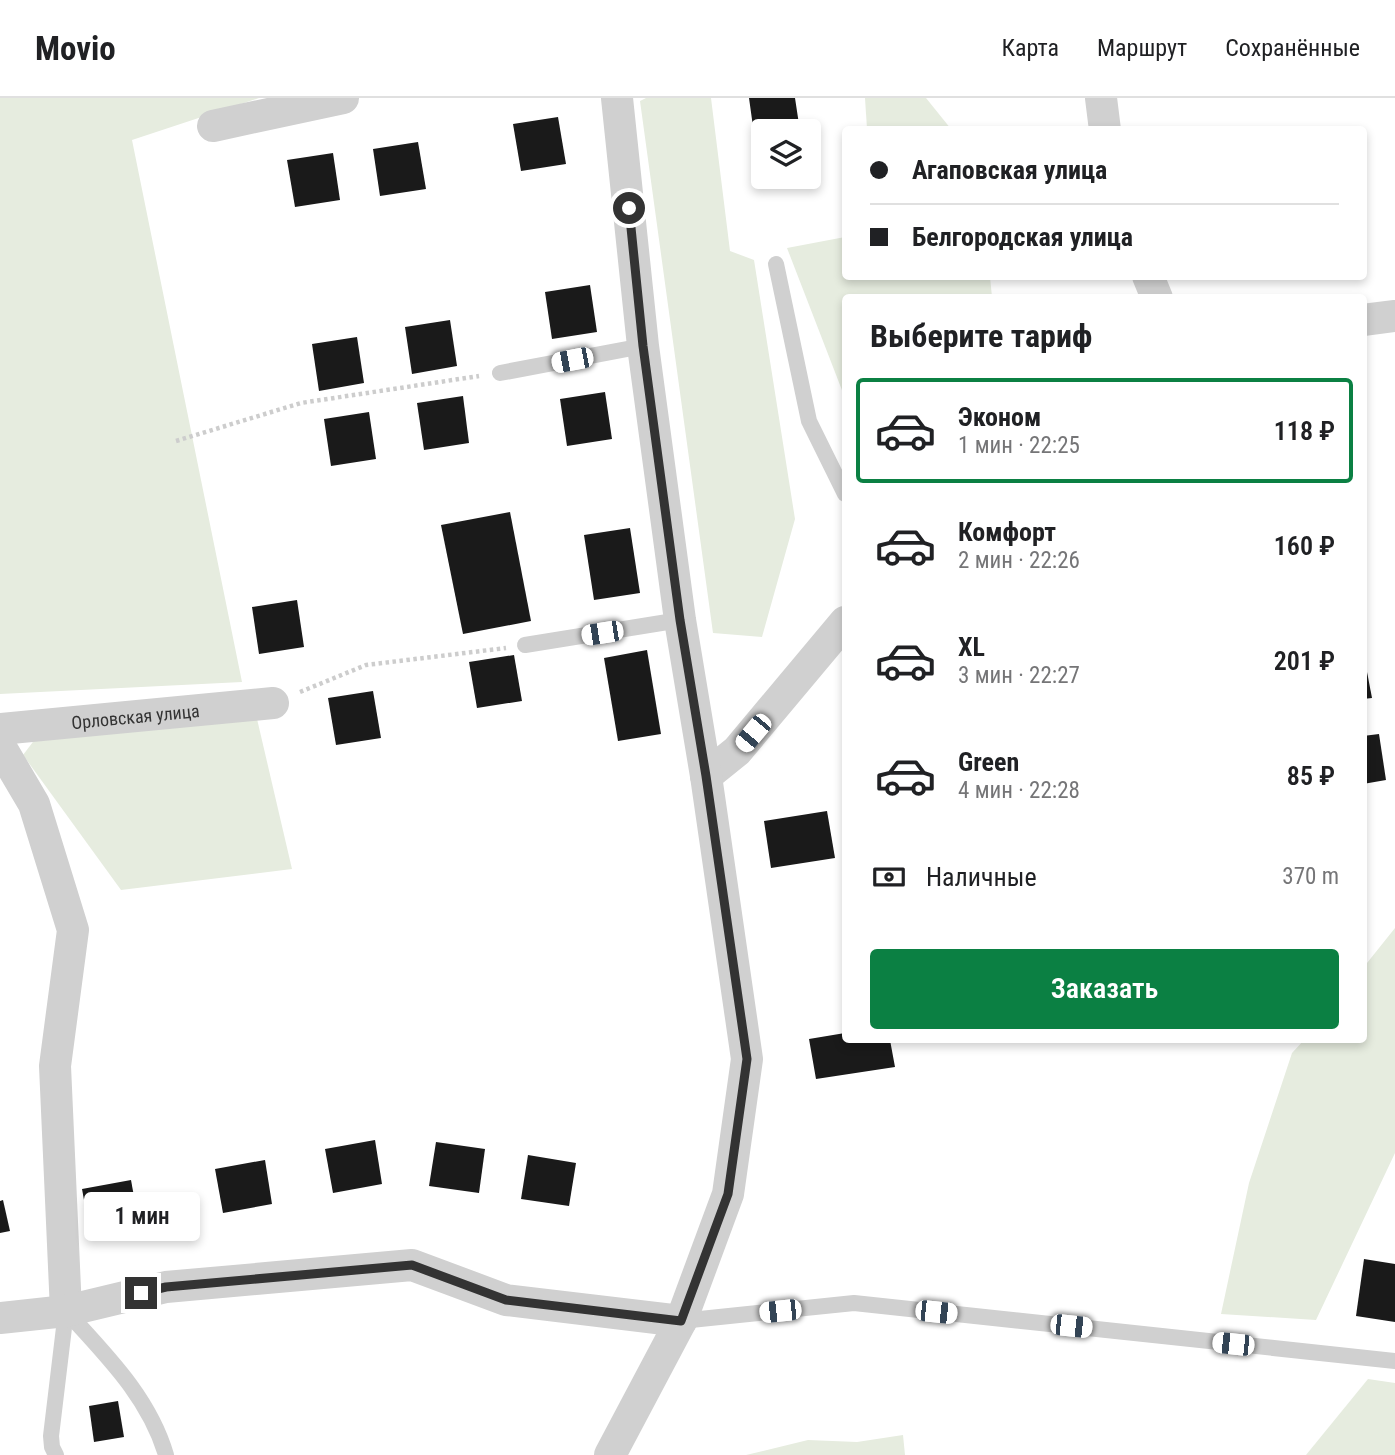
<!DOCTYPE html>
<html lang="ru">
<meta charset="utf-8">
<style>
:root{--surface:#fff;--page:#f6f6f6;--text:#202124;--muted:#757577;--line:#e0e0e0;--accent:#0b8043}
body{margin:0;font-family:"Roboto Condensed",sans-serif;background:var(--page);color:var(--text);height:100vh;display:flex;flex-direction:column;font-size:26px;white-space:nowrap}
*{box-sizing:border-box;margin:0}
p{font-size:23px;color:var(--muted)}
.icon{flex:none;width:38px;height:38px;fill:none;stroke:currentColor;stroke-width:2;stroke-linecap:round;stroke-linejoin:round}
.map{position:relative;flex:1;overflow:hidden}
.details{position:absolute;left:842px;top:196px;width:525px;height:749px;display:flex;flex-direction:column;background:var(--surface);border-radius:7px;box-shadow:0 4px 10px #0003}
.details>*{flex:none}
.top-card{position:absolute;left:842px;top:28px;width:525px;height:154px;border-radius:7px;box-shadow:0 4px 10px #0003;display:grid;align-content:center;height:154px;padding:0 28px;background:var(--surface)}
.buttons{position:absolute;left:751px;top:21px;display:grid;gap:14px}
.buttons a{display:grid;place-items:center;width:70px;height:70px;border-radius:7px;background:var(--surface);box-shadow:0 4px 10px #0003;font-size:35px}
.end{position:absolute;width:32px;height:32px;margin:-16px;border:9px solid #333;background:#fff;box-shadow:0 0 0 4px #fff}
.from{border-radius:50%}
.bubble{position:absolute;height:49px;border-radius:7px;background:var(--surface);box-shadow:0 4px 10px #0003;font-size:23px;font-weight:600;line-height:49px;text-align:center}
.car{position:absolute;width:21px;height:42px;margin:-21px -10px;border-radius:9px;box-shadow:0 0 5px 2px #0007;background:linear-gradient(#fff 24%,#345 0 40%,#fff 0 76%,#345 0 86%,#fff 0)}
.top-card b{display:flex;align-items:center;gap:24px;height:66px;font-size:26px}
.top-card b+b{border-top:2px solid var(--line)}
.top-card i{width:18px;height:18px;background:var(--text)}
ul{padding:0;list-style:none}
li{display:flex;align-items:center;gap:21px;height:105px;margin:0 14px 10px;padding:0 14px;border:4px solid transparent;border-radius:7px}
li div{flex:1}
li b{display:block;font-size:26px}
li em{font-style:normal;font-weight:600}
li.active{border-color:var(--accent)}
li>.icon{width:63px;height:63px;stroke-width:1.5}
h2{padding:0 28px;font-size:32px;line-height:84px}
.pay{display:flex;align-items:center;gap:18px;height:77px;padding:0 28px;font-size:26px}
.pay p{margin-inline-start:auto}
.action{display:flex;gap:14px;margin-top:auto;padding:14px 28px}
.action a{flex:1;height:80px;border-radius:7px;background:var(--accent);color:#fff;font-size:28px;font-weight:600;line-height:80px;text-align:center}
header{display:flex;align-items:center;gap:42px;box-sizing:border-box;height:98px;padding:0 35px;background:var(--surface);border-bottom:2px solid var(--line)}
header strong{font-size:33px}
nav{display:flex;gap:38px;margin-inline-start:auto;font-size:24px}
.map>svg:first-child{display:block}
.green{fill:#e6ecdf}
.building{fill:#1a1a1a}
.lines{fill:none;stroke-linecap:round;stroke-linejoin:round}
.path{stroke:#cdcdcd;stroke-width:4.5;stroke-dasharray:3.5 3.5;stroke-linecap:butt}
.service{stroke:#d0d0d0;stroke-width:16}
.minor{stroke:#d0d0d0;stroke-width:32}
.route{stroke:#333;stroke-width:9}
.labels{text-anchor:middle;dominant-baseline:central;stroke-width:7;stroke-linejoin:round;paint-order:stroke}
.street-label{font-size:18px;fill:#333;stroke:#fff}
</style>
<header>
<strong>Movio</strong>
<nav><a>Карта</a><a>Маршрут</a><a>Сохранённые</a></nav>
</header>
<div class="map">
<svg width="1395" height="1357" viewBox="0 0 1395 1357">
<rect width="100%" height="100%" fill="#fff"/>
<g class="green">
<polygon points="0,0 259,0 132,42 242,584 0,596"/>
<polygon points="646,0 711,0 730,153 754,162 795,421 762,539 713,535 640,3"/>
<polygon points="865,0 926,0 951,31 867,31"/>
<polygon points="845,139 845,178 990,179 992,199 845,200 845,300 787,150"/>
<polygon points="254,608 292,771 121,792 23,657 39,636"/>
<polygon points="1395,830 1395,1055 1316,1222 1221,1216 1249,1085 1292,955 1304,942 1363,942 1363,870"/>
<polygon points="1368,1281 1395,1285 1395,1357 1306,1357"/>
<polygon points="903,1337 905,1357 746,1357 808,1342 857,1344"/>
</g>
<g class="building">
<polygon points="749,0 795,0 800,33 763,33 763,42 755,43"/>
<polygon points="558,19 566,66 521,73 513,26"/>
<polygon points="418,44 426,91 380,98 373,51"/>
<polygon points="333,55 340,102 295,109 287,62"/>
<polygon points="590,187 597,234 552,241 545,194"/>
<polygon points="450,222 457,268 412,276 405,229"/>
<polygon points="357,239 364,285 319,293 312,246"/>
<polygon points="605,294 612,341 567,348 560,301"/>
<polygon points="463,298 469,345 424,352 417,305"/>
<polygon points="369,314 376,361 331,368 324,321"/>
<polygon points="510,414 531,523 463,536 441,427"/>
<polygon points="630,430 640,495 594,502 584,437"/>
<polygon points="297,502 304,549 259,556 252,509"/>
<polygon points="647,552 661,636 618,643 604,560"/>
<polygon points="1363,553 1372,600 1363,601"/>
<polygon points="514,557 522,603 477,610 469,564"/>
<polygon points="373,593 381,640 336,647 328,600"/>
<polygon points="1379,636 1386,682 1363,686 1363,638"/>
<polygon points="827,713 835,760 771,770 764,723"/>
<polygon points="845,935 845,942 890,942 895,969 816,981 809,941"/>
<polygon points="375,1042 382,1086 333,1095 325,1051"/>
<polygon points="436,1044 485,1051 479,1095 429,1088"/>
<polygon points="528,1057 576,1065 569,1108 521,1101"/>
<polygon points="265,1062 272,1106 223,1115 215,1071"/>
<polygon points="131,1082 139,1126 90,1135 82,1091"/>
<polygon points="3,1102 10,1133 0,1135 0,1103"/>
<polygon points="1364,1161 1395,1166 1395,1224 1356,1218"/>
<polygon points="118,1303 124,1339 94,1344 89,1308"/>
</g>
<g class="lines">
<g class="path">
<polyline points="176,343 301,305 479,278"/>
<polyline points="300,594 366,567 506,550"/>
</g>
<g class="service">
<polyline points="776,166 809,323 845,396"/>
<polyline points="500,275 643,248"/>
<polyline points="525,547 680,522"/>
<path d="M 66,1213 C 106,1257 149,1299 166,1357"/>
<polyline points="681,1223 854,1205 1395,1263"/>
<polyline points="56,1357 52,1349 51,1338 66,1213"/>
</g>
<g class="minor">
<polyline points="1101,0 1105,32"/>
<polyline points="213,28 343,0"/>
<polyline points="1148,178 1157,200"/>
<polyline points="1363,222 1395,218"/>
<path id="s1" d="M 0,631 L 273,605"/>
<polyline points="0,648 34,706 73,832 55,968 66,1213"/>
<polyline points="706,678 737,653 845,524"/>
<polyline points="0,1220 66,1213 166,1189 412,1167 506,1202 681,1223"/>
<polyline points="610,1357 681,1223 728,1096 747,961 706,678 680,522 643,248 617,0"/>
</g>
</g>
<g class="lines">
<polyline class="route" points="141,1195 166,1189 412,1167 506,1202 681,1223 728,1096 747,961 706,678 680,522 643,248 629,110"/>
</g>
<g class="labels">
<g class="street-label">
<text stroke="none"><textPath href="#s1" startOffset="136">Орловская улица</textPath></text>
</g>
</g>
</svg>
<div class="buttons">
<a><svg class="icon" aria-label="layers" viewBox="0 0 24 24"><path d="M12 4l9 5-9 5-9-5zM3 14l9 5 9-5"/></svg></a>
</div>
<i class="end from" style="left:629px;top:110px"></i>
<i class="end" style="left:141px;top:1195px"></i>
<div class="bubble" style="left:84px;top:1094px;width:116px">1 мин</div>
<i class="car" style="left:572px;top:262px;rotate:259deg"></i>
<i class="car" style="left:602px;top:535px;rotate:261deg"></i>
<i class="car" style="left:753px;top:635px;rotate:220deg"></i>
<i class="car" style="left:780px;top:1213px;rotate:264deg"></i>
<i class="car" style="left:936px;top:1214px;rotate:96deg"></i>
<i class="car" style="left:1071px;top:1228px;rotate:96deg"></i>
<i class="car" style="left:1233px;top:1246px;rotate:276deg"></i>
<div class="top-card">
<b><i class="from"></i>Агаповская улица</b>
<b><i></i>Белгородская улица</b>
</div>
<section class="details">
<h2>Выберите тариф</h2>
<ul>
<li class="active"><svg class="icon" aria-label="car" viewBox="0 0 24 24"><path d="M5 17H2v-5l4-1 3-4h7l3 4 3 1v5h-3M9 17h6M6 11h13"/><circle cx="7" cy="17" r="2"/><circle cx="17" cy="17" r="2"/></svg><div><b>Эконом</b><p>1 мин · 22:25</p></div><em>118 ₽</em></li>
<li><svg class="icon" aria-label="car" viewBox="0 0 24 24"><path d="M5 17H2v-5l4-1 3-4h7l3 4 3 1v5h-3M9 17h6M6 11h13"/><circle cx="7" cy="17" r="2"/><circle cx="17" cy="17" r="2"/></svg><div><b>Комфорт</b><p>2 мин · 22:26</p></div><em>160 ₽</em></li>
<li><svg class="icon" aria-label="car" viewBox="0 0 24 24"><path d="M5 17H2v-5l4-1 3-4h7l3 4 3 1v5h-3M9 17h6M6 11h13"/><circle cx="7" cy="17" r="2"/><circle cx="17" cy="17" r="2"/></svg><div><b>XL</b><p>3 мин · 22:27</p></div><em>201 ₽</em></li>
<li><svg class="icon" aria-label="car" viewBox="0 0 24 24"><path d="M5 17H2v-5l4-1 3-4h7l3 4 3 1v5h-3M9 17h6M6 11h13"/><circle cx="7" cy="17" r="2"/><circle cx="17" cy="17" r="2"/></svg><div><b>Green</b><p>4 мин · 22:28</p></div><em>85 ₽</em></li>
</ul>
<div class="pay"><svg class="icon" aria-label="cash" viewBox="0 0 24 24"><path d="M3 7h18v10H3z"/><circle cx="12" cy="12" r="2"/></svg>Наличные<p>370 m</p></div>
<div class="action"><a>Заказать</a></div>
</section>
</div>
